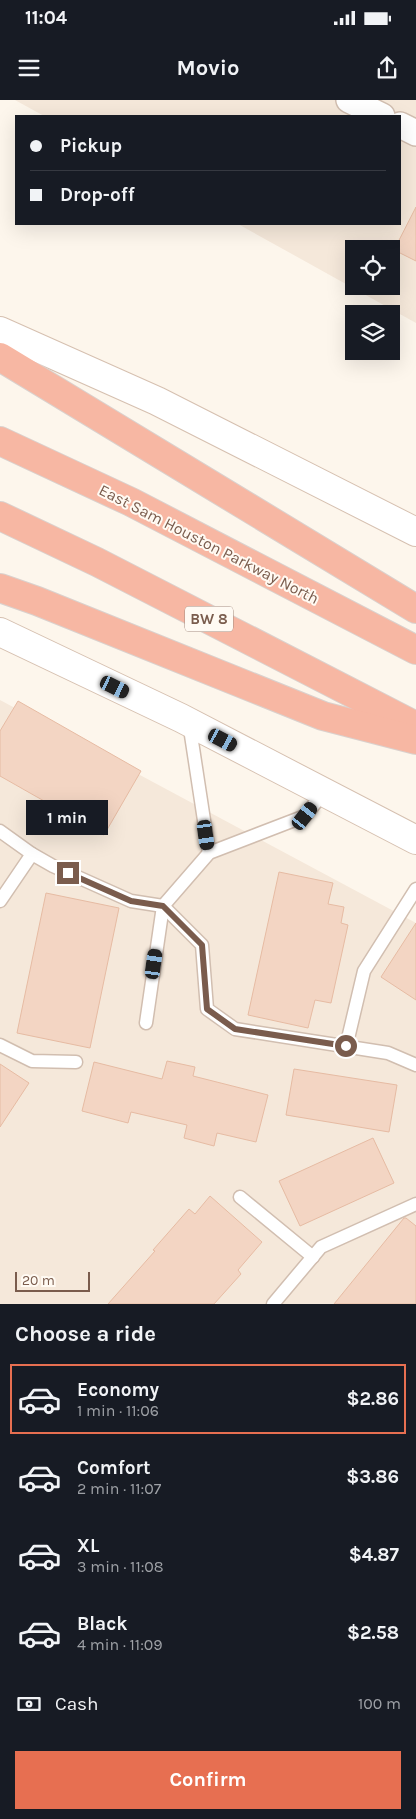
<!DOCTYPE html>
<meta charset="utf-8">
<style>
:root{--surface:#171b24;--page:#242831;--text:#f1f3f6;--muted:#9ea1a6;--line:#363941;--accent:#e76f51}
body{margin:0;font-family:Karla,sans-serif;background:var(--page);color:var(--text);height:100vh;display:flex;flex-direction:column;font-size:19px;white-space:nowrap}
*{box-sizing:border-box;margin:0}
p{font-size:16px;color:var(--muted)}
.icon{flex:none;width:28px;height:28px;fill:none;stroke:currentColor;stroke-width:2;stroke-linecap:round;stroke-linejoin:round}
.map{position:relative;height:1204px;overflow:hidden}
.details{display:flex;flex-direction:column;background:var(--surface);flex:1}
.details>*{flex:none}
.guide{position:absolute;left:15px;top:15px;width:386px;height:110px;border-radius:0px;box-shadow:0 5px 20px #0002;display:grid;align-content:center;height:110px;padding:0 15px;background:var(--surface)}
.fabs{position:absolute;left:345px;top:140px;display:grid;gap:10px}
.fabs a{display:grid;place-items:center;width:55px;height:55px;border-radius:0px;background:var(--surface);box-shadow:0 5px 20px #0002;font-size:25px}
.scale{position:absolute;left:15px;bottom:12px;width:75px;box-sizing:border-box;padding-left:5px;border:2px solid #7a5c4d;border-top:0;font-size:14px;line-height:18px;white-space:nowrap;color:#7a5c4d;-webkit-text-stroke:4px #fffaf3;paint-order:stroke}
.end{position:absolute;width:22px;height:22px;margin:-11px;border:6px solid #7a5c4d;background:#fff;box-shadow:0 0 0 2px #fff}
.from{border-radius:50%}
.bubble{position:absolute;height:35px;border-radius:0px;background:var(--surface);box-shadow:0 5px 20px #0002;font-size:16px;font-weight:700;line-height:35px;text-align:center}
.car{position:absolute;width:15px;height:30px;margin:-15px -8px;border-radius:6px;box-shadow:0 0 4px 1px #0007;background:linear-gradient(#222 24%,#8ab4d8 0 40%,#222 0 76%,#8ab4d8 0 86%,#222 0)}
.guide b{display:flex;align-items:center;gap:18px;height:48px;font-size:19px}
.guide b+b{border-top:1px solid var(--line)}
.guide i{width:12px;height:12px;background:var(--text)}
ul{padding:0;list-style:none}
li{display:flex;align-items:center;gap:15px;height:70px;margin:0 10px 8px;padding:0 5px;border:2px solid transparent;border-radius:0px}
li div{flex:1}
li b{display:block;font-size:19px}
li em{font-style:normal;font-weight:700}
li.current{border-color:var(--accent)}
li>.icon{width:45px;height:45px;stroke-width:1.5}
h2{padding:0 15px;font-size:22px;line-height:60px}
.pay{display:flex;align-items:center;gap:12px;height:55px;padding:0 15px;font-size:19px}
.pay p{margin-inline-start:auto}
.cta{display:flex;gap:10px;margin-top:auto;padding:10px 15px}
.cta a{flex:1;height:58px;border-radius:0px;background:var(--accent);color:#fff;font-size:20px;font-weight:700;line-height:58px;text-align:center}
.status{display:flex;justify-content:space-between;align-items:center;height:35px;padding:0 25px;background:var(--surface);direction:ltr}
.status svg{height:14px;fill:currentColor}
header{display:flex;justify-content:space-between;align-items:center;height:65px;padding:0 15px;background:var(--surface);font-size:22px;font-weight:700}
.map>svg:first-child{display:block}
.residential{fill:#f5e8da;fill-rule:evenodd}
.building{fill:#f3d5c3;stroke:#e6bba3}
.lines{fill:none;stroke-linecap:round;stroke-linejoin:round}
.lane-casing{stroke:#d1beb0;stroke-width:15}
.street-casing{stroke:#d1beb0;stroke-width:28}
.secondary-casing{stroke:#d6c0b0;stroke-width:30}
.highway-casing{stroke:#dad1cd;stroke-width:30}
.lane{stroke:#fff;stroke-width:12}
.street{stroke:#fff;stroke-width:25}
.secondary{stroke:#fff;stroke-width:28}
.highway{stroke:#f7b7a3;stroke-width:28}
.route{stroke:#7a5c4d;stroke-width:6}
.labels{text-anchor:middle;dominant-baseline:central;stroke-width:4;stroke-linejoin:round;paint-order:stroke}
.shield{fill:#fffaf3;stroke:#a28b7f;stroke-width:1}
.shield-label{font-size:15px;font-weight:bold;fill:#7a5c4d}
.street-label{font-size:16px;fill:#7a5c4d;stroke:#fffaf3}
</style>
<div class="status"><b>11:04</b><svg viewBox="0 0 49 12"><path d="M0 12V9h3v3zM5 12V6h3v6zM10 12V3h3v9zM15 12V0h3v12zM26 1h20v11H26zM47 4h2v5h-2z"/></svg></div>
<header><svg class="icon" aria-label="menu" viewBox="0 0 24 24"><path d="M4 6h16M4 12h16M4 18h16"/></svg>Movio<svg class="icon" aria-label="share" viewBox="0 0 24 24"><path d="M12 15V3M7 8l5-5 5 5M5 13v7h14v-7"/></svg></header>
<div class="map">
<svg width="416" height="1204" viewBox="0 0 416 1204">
<rect width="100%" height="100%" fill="#fdf6ec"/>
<g class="residential">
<path d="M 15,0 L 416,0 L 416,223 L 238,124 L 400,124 L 400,16 L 44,16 ZM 354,149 L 391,149 L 391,186 L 354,186 Z"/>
<polygon points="0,600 416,823 416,1204 0,1204"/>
</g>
<g class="building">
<polygon points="416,107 416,161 394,150"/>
<polygon points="18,601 141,671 104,735 0,676 0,631"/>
<polygon points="279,772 333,783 328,804 344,807 341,823 348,825 331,903 315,900 308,928 248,915"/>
<polygon points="46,793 119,808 90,948 17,933"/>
<polygon points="416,823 416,900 381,877"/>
<polygon points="167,961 195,967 193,976 268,995 256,1042 217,1033 214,1046 184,1038 187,1025 131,1012 128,1023 82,1011 94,962 162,979"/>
<polygon points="0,964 29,983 0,1027"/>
<polygon points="294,969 397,985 389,1032 286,1015"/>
<polygon points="373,1038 394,1083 300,1126 279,1081"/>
<polygon points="210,1096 262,1142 238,1170 241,1174 214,1204 108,1204 155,1151 153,1150 189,1109 195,1114"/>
<polygon points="404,1118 406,1118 416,1126 416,1204 334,1204"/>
</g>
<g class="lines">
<g class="lane-casing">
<g id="lane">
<polyline points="189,622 209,753"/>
<polyline points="0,731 32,754"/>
<polyline points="0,801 32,754 53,766 131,801 163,806 202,845 207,909 235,929 388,953 416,965"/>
<polyline points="146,923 163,806 209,753 305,716 324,692"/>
<polyline points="0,945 32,961 76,962"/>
<polyline points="346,947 364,871 416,789"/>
<polyline points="240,1097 313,1157"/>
<polyline points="273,1204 321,1147 416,1104"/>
</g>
</g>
<g class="street-casing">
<g id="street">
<polyline points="349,0 382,16"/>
<polyline points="400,25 416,33"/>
</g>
</g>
<g class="secondary-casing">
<g id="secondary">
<polyline points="0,231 157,301 416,432"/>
<polyline points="0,532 181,618 416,740"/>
</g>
</g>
<g class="highway-casing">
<g id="highway">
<polyline points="0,257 416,509"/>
<polyline points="0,341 131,402 416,550"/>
<polyline points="0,416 97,462 416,626"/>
<polyline points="0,488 37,501 323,616 416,640"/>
</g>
</g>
<use href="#lane" class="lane"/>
<use href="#street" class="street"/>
<use href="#secondary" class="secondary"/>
<use href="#highway" class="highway"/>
</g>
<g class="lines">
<polyline class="route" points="68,773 131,801 163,806 202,845 207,909 235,929 346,946"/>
</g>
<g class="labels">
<rect class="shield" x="185" y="506.5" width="48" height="25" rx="4"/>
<g class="shield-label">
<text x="209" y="519">BW 8</text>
</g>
<g class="street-label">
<text transform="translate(209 444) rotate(27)">East Sam Houston Parkway North</text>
</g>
</g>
</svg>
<div class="fabs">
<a><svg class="icon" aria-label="locate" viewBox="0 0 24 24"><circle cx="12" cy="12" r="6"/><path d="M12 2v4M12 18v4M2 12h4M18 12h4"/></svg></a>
<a><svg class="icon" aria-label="layers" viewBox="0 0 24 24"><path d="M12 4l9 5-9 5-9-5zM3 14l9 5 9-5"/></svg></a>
</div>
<div class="scale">20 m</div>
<i class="end from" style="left:346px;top:946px"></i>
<i class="end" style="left:68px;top:773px"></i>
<div class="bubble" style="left:26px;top:700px;width:82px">1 min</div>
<i class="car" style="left:115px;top:587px;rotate:116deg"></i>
<i class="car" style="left:223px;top:640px;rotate:118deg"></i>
<i class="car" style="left:305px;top:716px;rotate:38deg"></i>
<i class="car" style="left:206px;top:735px;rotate:172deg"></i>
<i class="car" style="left:154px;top:864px;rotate:8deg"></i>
<div class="guide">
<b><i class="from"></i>Pickup</b>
<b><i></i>Drop-off</b>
</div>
</div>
<section class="details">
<h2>Choose a ride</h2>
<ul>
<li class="current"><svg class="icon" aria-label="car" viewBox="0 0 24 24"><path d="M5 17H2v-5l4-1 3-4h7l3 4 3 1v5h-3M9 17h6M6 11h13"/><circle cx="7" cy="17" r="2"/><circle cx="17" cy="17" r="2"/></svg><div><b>Economy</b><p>1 min · 11:06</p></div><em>$2.86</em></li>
<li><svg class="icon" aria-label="car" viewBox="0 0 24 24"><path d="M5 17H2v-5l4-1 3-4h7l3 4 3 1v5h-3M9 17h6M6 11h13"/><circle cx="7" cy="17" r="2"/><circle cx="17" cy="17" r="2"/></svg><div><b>Comfort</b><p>2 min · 11:07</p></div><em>$3.86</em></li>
<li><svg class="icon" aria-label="car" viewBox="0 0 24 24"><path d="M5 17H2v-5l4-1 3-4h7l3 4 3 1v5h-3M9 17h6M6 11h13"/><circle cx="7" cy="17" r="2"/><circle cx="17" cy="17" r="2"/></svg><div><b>XL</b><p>3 min · 11:08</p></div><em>$4.87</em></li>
<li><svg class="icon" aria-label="car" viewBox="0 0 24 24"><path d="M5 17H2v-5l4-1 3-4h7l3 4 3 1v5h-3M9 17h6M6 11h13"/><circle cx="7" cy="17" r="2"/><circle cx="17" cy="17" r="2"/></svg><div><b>Black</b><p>4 min · 11:09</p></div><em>$2.58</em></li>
</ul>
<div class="pay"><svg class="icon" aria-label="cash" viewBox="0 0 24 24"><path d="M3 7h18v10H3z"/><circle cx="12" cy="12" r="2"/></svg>Cash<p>100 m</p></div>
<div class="cta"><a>Confirm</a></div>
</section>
